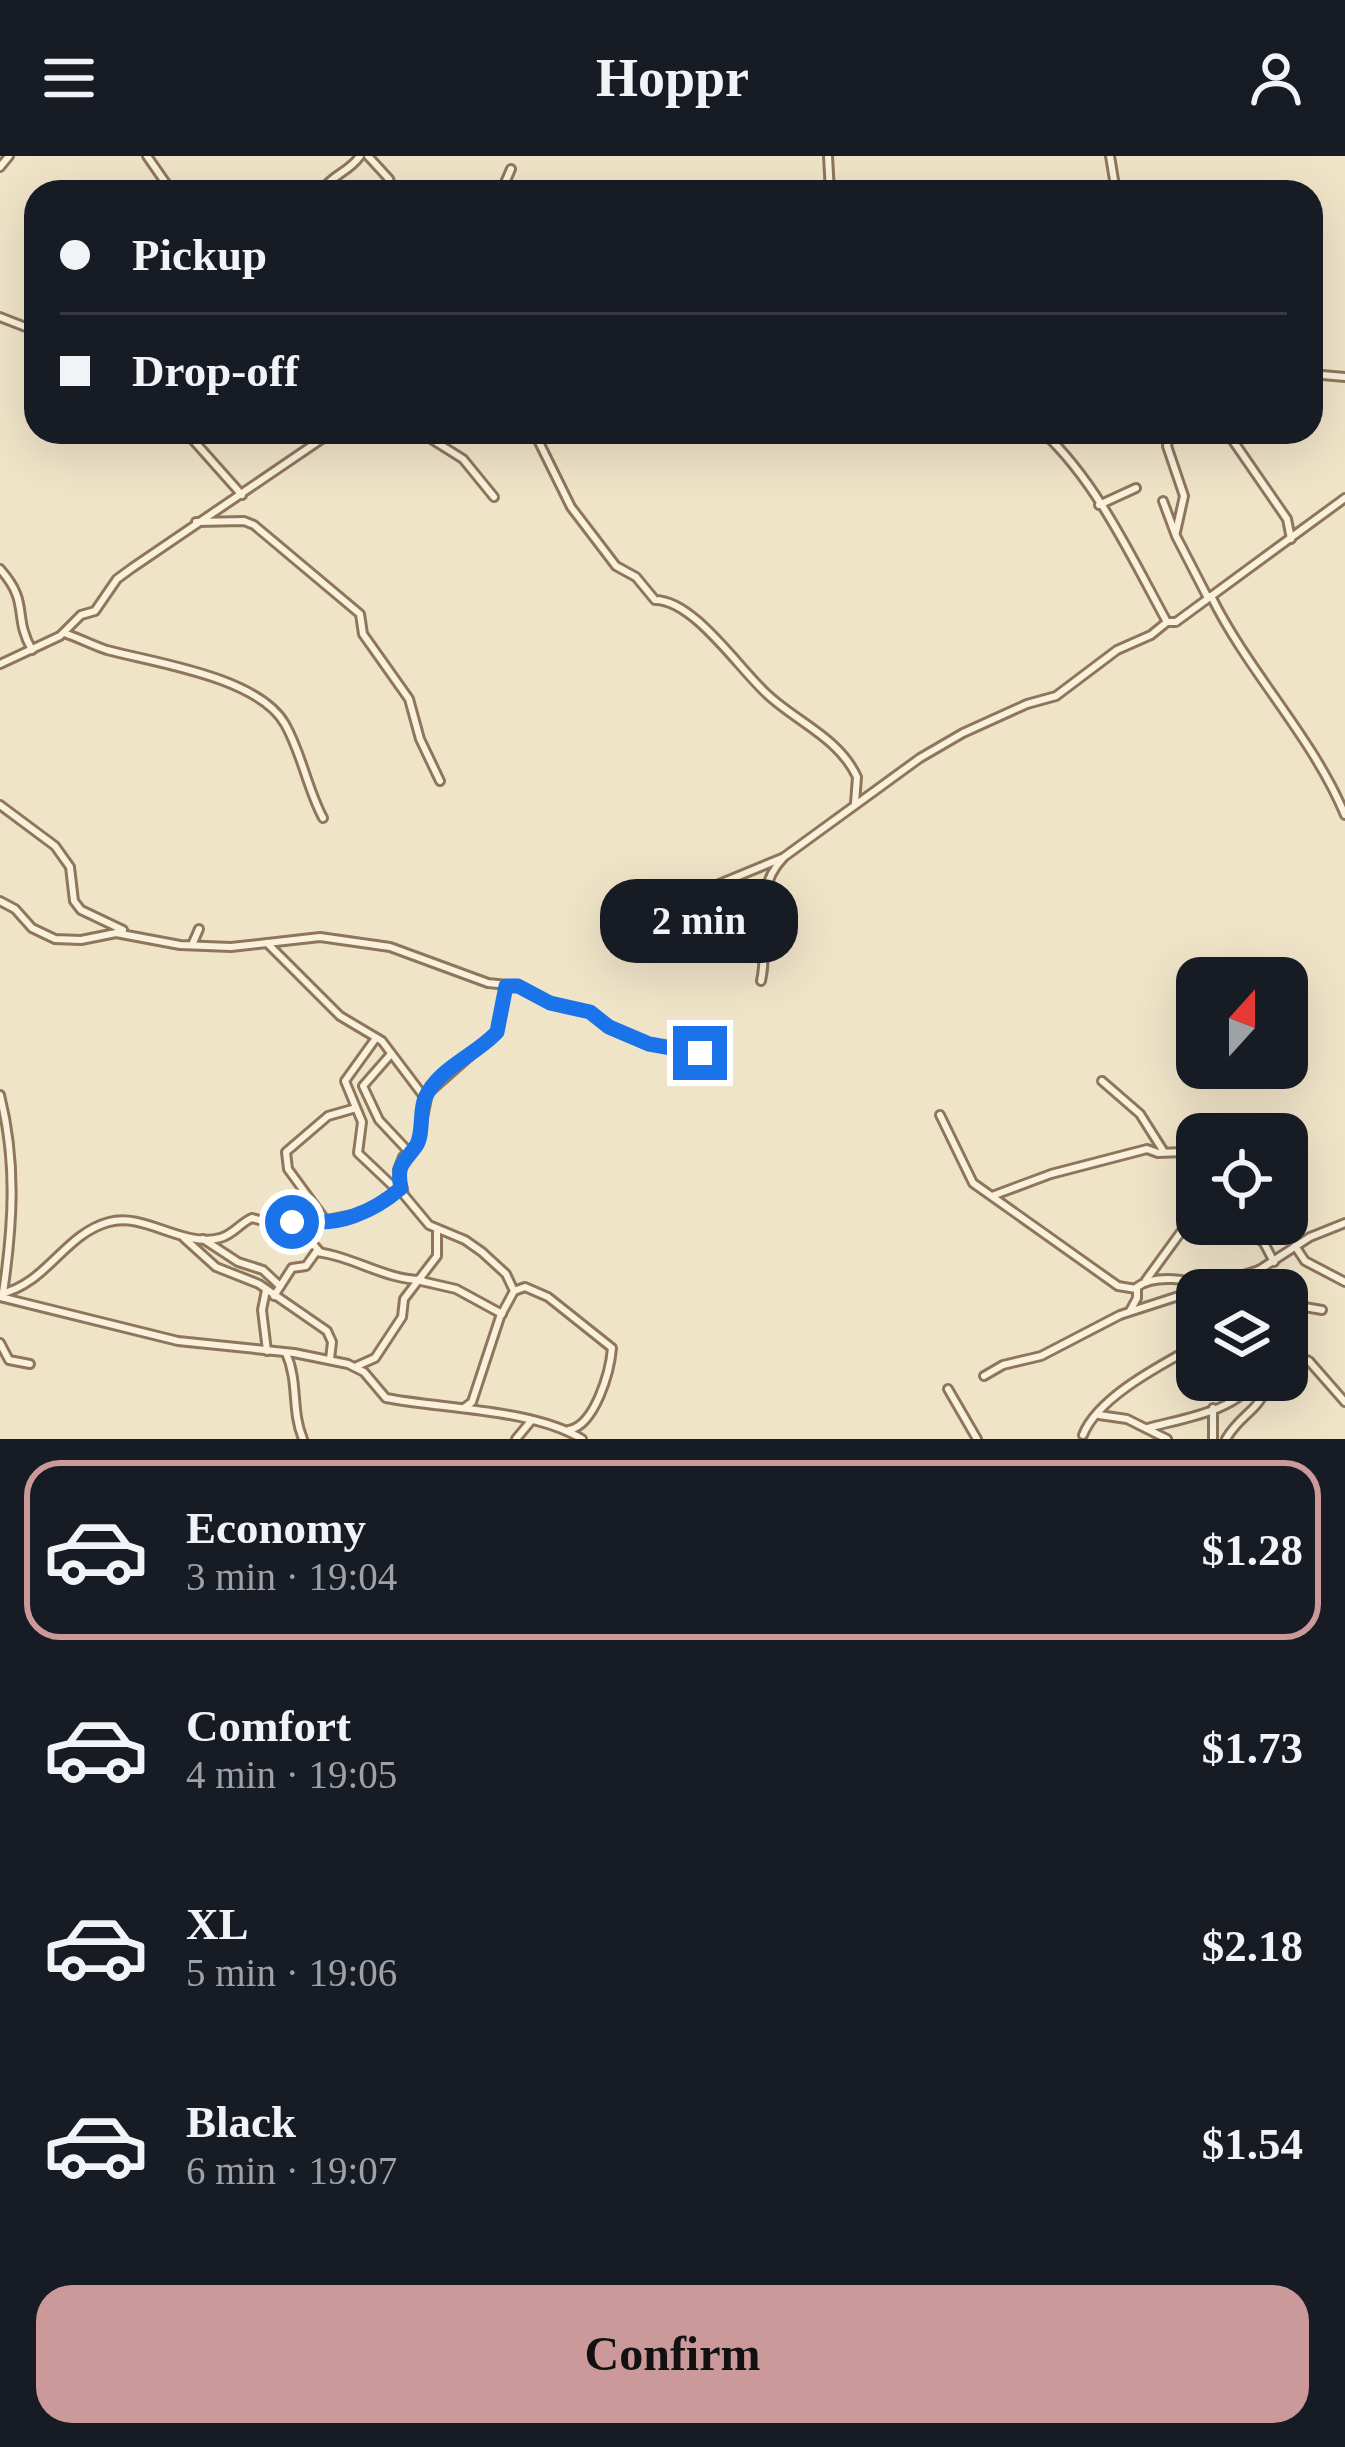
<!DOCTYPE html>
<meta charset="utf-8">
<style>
:root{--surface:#171b24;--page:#242831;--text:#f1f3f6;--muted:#9ea1a6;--line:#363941;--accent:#cc999b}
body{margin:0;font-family:Georgia,serif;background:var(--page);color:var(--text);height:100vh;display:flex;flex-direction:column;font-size:45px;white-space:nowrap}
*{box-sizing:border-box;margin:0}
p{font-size:39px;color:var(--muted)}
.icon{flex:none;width:66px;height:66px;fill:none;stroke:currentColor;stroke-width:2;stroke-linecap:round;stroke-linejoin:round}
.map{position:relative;height:1283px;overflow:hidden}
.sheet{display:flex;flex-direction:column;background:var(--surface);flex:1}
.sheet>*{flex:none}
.hud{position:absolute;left:24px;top:24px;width:1299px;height:264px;border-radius:36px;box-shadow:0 12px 48px #0002;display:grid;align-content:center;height:264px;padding:0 36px;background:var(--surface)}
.needle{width:78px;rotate:21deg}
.controls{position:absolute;left:1176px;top:801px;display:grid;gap:24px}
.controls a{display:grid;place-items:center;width:132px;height:132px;border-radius:24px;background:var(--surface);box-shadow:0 12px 48px #0002;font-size:60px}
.end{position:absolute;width:54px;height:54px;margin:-27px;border:15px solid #1a73e8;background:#fff;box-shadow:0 0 0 6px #fff}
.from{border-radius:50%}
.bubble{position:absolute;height:84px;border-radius:36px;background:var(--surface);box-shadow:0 12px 48px #0002;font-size:39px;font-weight:600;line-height:84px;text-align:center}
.hud b{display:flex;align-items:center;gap:42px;height:114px;font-size:45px}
.hud b+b{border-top:3px solid var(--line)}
.hud i{width:30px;height:30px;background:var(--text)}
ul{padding:21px 0 0;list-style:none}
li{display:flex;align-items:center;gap:36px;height:180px;margin:0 24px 18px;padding:0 12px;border:6px solid transparent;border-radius:36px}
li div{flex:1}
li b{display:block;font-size:45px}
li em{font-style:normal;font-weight:600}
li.active{border-color:var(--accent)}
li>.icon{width:108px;height:108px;stroke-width:1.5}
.cta{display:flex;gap:24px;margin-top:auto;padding:24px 36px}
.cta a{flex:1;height:138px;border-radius:36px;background:var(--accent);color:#111;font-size:48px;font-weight:600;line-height:138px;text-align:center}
header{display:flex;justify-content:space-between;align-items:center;height:156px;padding:0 36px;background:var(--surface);font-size:54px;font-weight:600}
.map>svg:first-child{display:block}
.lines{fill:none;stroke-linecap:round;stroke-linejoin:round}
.street-casing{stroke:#8d765c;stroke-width:12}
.street{stroke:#faf1dc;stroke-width:6}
.route{stroke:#1a73e8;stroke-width:15}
</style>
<header><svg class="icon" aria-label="menu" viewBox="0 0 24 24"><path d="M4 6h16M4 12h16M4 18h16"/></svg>Hoppr<svg class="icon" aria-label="person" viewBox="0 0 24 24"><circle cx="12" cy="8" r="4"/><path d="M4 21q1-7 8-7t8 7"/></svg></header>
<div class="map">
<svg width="1345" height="1283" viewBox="0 0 1345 1283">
<rect width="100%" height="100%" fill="#f0e4c8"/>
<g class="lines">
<g class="street-casing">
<g id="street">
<polyline points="147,0 172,36"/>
<polyline points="368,0 389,23 394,36"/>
<polyline points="828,0 830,36"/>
<polyline points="1110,0 1116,36"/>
<polyline points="0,11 9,0"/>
<path d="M 320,36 C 334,17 348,17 360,0"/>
<polyline points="501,36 511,13"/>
<polyline points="0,161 36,175"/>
<polyline points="1311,218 1345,221"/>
<polyline points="186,276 242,339"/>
<polyline points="420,276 463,303 494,341"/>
<path d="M 534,276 L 571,351 L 616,410 L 636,421 L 655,444 C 694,444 739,513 768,539 C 797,566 839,582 857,621 L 855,647"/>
<path d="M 1043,276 C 1097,326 1132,402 1167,466"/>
<polyline points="1170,276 1167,290 1184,340 1176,376"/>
<polyline points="1227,276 1287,363 1291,383"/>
<polyline points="1163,345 1176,380 1208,442"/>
<polyline points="1099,349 1136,332"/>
<polyline points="196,366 244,365 254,369 360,458 363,478 409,543 420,583 440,625"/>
<path d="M 0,413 C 31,448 12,459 32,494"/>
<path d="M 1211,440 C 1249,517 1312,580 1345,659"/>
<path d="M 64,477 C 79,482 92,489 107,494 C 156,507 258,521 285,568 C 302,598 307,632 323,662"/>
<polyline points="0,508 60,480 81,459 95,455 117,423 132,412 332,276"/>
<polyline points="0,649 55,690 70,711 74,745 81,754 123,774"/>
<polyline points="719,728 782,702"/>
<polyline points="0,745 15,753 32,772 55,783 81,784 116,777 180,789 231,791 320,781 390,791 488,827 518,830 550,847 590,856 609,871 649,888 701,897"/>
<polyline points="267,787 340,860 382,885 425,942"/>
<polyline points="192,789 199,773"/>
<path d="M 761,825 C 771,781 749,737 784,701 L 920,602 L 963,577 L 1027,548 L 1056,540 L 1117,494 L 1151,479 L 1167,466 L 1176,466 L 1345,342"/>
<polyline points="376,882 345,925 362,966 358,997 398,1035"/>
<polyline points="391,898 363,930 379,964 409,996"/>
<polyline points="1102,925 1140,958 1164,996"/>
<path d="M 0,939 C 17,1006 13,1069 3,1137"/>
<polyline points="940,959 973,1027 1118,1130 1136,1133"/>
<polyline points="992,1040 1051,1018 1147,993 1158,997 1184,996 1197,1014"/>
<polyline points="327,1064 364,1057 396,1036"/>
<polyline points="326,1065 288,1013 286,996 328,960 356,952"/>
<polyline points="314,1068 304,1078 320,1096"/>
<polyline points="1243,1068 1261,1085"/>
<polyline points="1254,1068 1274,1106"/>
<polyline points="184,1082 216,1111 259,1128 327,1175 332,1186 330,1203"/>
<polyline points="203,1083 238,1106 263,1114 280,1130"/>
<polyline points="1295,1090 1305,1105 1345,1126"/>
<polyline points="1259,1114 1260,1134"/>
<polyline points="1146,1124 1197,1054"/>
<polyline points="421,1125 456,1133 502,1158"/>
<polyline points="266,1134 262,1154 267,1195"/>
<path d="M 514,1135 L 525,1131 L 548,1141 L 612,1192 C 610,1216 595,1269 569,1274"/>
<path d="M 0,1138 C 47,1128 64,1078 109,1066 C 144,1056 183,1092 220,1082 C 233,1079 240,1067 252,1062 L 282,1070 L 301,1062 L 314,1068"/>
<path d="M 274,1140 L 292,1112 L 306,1110 L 316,1096 C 353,1100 385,1124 422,1124"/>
<path d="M 0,1141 L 178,1185 L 294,1197 L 348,1208 L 364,1216 L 386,1242 C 443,1253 533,1253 582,1283"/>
<polyline points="1287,1148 1322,1154"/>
<path d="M 1130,1155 L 1137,1142 L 1137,1131 C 1153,1119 1193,1121 1209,1134"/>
<polyline points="0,1187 9,1204 30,1208"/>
<polyline points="1287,1194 1309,1205 1345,1246"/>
<path d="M 286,1197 C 299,1226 291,1255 303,1283"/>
<polyline points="357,1210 375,1202 402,1161 404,1143 437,1100 437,1076"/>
<polyline points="984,1220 1003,1209 1041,1200 1120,1159 1259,1114 1310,1081 1345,1067"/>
<polyline points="1210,1224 1236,1242"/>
<polyline points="948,1233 977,1283"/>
<polyline points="464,1252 472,1246 500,1161 514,1135 506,1118 482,1096 465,1084 429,1069 404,1039 398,1014 403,1001 418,987 428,937 497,876 506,831"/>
<polyline points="1099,1259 1127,1263 1167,1283"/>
<path d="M 1148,1272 C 1179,1263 1239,1255 1254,1224"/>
<path d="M 1083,1279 C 1098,1241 1161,1209 1197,1189"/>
<polyline points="516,1283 531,1265"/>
<polyline points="1213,1283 1213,1252"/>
<path d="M 1226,1283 C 1242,1256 1258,1258 1270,1224"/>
</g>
</g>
<use href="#street" class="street"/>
</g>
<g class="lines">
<path class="route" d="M 292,1066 L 301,1063 C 335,1073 375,1055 401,1032 C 396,1008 404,1007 416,990 C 424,978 419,956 425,942 C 438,912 476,899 497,876 L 506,830 L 518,830 L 550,847 L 590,856 L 609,871 L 649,888 L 700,897"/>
</g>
</svg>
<div class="controls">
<a><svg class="needle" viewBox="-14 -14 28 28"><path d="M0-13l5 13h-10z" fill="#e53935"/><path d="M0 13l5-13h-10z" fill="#9ea1a6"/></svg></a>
<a><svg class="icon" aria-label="locate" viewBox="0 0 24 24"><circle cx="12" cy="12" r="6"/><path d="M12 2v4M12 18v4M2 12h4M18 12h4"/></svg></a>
<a><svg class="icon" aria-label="layers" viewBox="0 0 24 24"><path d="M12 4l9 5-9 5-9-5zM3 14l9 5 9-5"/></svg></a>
</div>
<i class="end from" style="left:292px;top:1066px"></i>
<i class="end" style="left:700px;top:897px"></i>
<div class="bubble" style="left:600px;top:723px;width:198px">2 min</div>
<div class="hud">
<b><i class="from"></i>Pickup</b>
<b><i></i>Drop-off</b>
</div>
</div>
<section class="sheet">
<ul>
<li class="active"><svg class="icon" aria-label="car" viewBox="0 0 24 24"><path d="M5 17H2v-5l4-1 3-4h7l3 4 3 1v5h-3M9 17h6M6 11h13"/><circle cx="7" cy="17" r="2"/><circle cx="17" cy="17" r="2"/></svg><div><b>Economy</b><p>3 min · 19:04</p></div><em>$1.28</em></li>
<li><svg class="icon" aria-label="car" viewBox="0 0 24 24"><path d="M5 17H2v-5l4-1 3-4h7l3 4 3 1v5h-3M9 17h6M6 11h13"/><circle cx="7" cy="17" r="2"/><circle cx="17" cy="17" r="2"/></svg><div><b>Comfort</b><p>4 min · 19:05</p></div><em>$1.73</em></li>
<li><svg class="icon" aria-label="car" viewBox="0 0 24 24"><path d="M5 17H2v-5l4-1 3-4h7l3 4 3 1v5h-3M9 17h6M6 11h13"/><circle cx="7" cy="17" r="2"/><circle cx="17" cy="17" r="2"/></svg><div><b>XL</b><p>5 min · 19:06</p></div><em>$2.18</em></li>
<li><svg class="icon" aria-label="car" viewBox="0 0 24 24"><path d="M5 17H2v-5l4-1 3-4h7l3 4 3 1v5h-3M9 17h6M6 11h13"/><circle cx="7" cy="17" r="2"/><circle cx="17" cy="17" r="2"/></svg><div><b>Black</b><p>6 min · 19:07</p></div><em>$1.54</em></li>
</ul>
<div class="cta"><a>Confirm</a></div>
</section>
